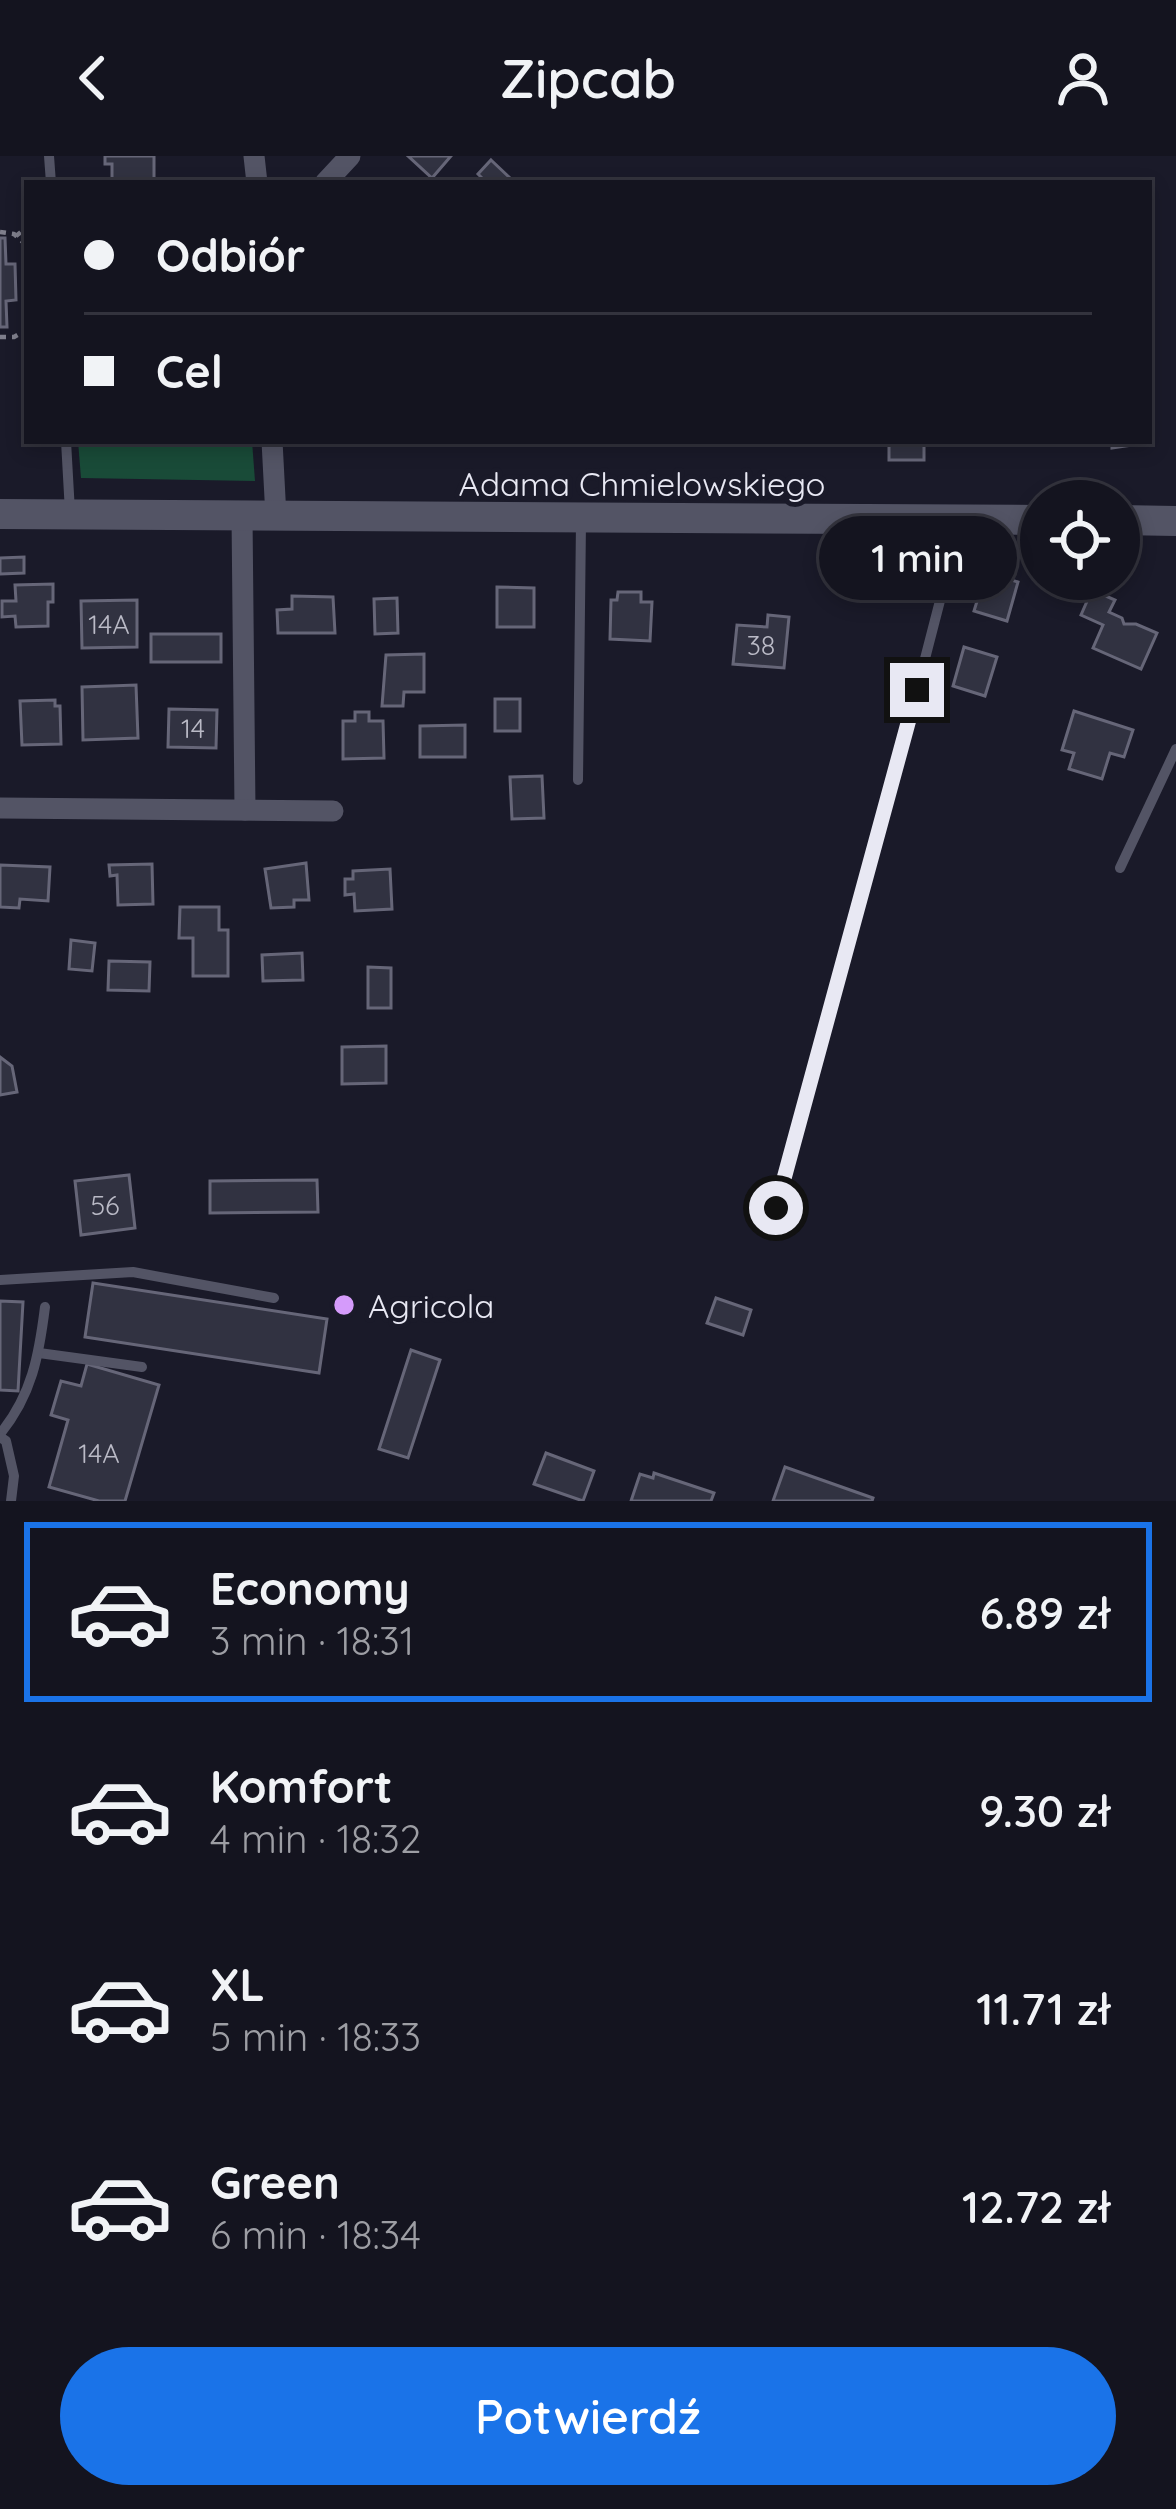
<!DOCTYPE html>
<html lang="pl">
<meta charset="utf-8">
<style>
:root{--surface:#14141f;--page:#21212c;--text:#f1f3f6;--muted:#9d9ea4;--line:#33333d;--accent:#1a73e8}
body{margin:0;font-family:Quicksand,sans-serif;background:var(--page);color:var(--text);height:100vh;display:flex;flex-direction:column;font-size:45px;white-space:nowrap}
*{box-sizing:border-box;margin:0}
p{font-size:39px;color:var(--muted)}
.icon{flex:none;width:66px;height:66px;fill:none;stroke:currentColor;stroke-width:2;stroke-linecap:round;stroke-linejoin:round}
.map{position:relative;height:1345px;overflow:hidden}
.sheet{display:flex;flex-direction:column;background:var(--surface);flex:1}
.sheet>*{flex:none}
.guide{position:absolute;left:24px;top:24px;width:1128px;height:264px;border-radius:0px;box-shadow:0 6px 18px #0003,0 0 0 3px var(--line);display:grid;align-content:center;height:264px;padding:0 60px;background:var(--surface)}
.controls{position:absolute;left:1020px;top:324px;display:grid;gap:24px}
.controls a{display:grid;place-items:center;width:120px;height:120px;border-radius:50%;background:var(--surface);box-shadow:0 6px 18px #0003,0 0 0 3px var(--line);font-size:60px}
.end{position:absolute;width:54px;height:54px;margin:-27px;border:15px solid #e8e8f3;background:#111;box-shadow:0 0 0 6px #111}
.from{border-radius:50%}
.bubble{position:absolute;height:84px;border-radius:42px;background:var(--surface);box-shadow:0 6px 18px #0003,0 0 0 3px var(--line);font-size:39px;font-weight:600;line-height:84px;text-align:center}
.guide b{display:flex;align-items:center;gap:42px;height:114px;font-size:45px}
.guide b+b{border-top:3px solid var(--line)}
.guide i{width:30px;height:30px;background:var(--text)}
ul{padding:21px 0 0;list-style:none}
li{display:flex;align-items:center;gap:36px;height:180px;margin:0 24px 18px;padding:0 36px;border:6px solid transparent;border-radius:0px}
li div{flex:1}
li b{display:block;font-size:45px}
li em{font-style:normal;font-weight:600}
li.selected{border-color:var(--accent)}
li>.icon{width:108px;height:108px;stroke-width:1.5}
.cta{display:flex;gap:24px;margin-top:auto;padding:24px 60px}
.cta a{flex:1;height:138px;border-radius:72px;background:var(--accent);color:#fff;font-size:48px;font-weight:600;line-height:138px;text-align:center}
header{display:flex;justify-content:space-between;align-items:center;height:156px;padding:0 60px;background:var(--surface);font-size:54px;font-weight:600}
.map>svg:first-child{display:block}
.green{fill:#194b38}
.building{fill:#313241;stroke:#666678;stroke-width:3}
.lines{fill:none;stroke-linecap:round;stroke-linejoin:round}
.path{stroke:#7f7f8c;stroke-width:4.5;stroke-dasharray:6 6;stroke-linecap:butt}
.lane{stroke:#535465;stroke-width:10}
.street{stroke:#535465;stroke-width:21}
.secondary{stroke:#535465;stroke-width:30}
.route{stroke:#e8e8f3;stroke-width:15}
.poi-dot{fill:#d59bfb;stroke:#1a1a29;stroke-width:4.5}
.labels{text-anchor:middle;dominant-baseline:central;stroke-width:10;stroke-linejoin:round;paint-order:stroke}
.number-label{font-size:27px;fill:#babac6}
.street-label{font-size:33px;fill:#e8e8f3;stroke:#1a1a29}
.poi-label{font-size:33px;fill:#e8e8f3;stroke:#1a1a29;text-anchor:start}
</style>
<header><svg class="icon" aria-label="back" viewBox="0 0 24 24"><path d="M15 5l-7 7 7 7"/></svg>Zipcab<svg class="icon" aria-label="person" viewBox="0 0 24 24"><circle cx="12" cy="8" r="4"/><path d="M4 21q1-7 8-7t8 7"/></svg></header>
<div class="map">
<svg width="1176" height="1345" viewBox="0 0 1176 1345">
<rect width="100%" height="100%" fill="#1a1a29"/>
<polygon class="green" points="78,285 252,285 255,325 81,322"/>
<g class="building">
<polygon points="105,0 154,0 154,26 112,26 112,8 105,8"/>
<polygon points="408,0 451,0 432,22"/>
<polygon points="491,4 511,23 507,27 487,27 478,18"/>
<polygon points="0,82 5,82 6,108 15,108 16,144 6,145 7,171 0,171"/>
<rect x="889" y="285" width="35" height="19"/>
<polygon points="1096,285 1146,285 1146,287 1112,292 1112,285"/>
<polygon points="24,401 24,417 0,418 0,402"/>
<polygon points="986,416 1018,426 1007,465 974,455"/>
<polygon points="53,428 53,446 48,446 48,470 16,471 15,460 2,461 2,445 16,445 15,429"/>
<polygon points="497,431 534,432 534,471 497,471"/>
<polygon points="1092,434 1115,444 1109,456 1122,462 1124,468 1136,468 1157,477 1141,513 1093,492 1103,469 1081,459"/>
<polygon points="618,436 641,436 641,446 652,446 650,485 610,483 611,444 617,444"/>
<polygon points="292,440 333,441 335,477 278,477 277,454 292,453"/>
<polygon points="397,442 398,477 375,478 374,443"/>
<polygon points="137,444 137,491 82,492 81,445"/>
<polygon points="768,459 789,461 784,512 733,508 737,469 767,471"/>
<rect x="151" y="478" width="70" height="28"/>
<polygon points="964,491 997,501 985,540 953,530"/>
<polygon points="424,498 424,536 404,536 403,550 382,550 386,499"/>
<polygon points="136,529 138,582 83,584 82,531"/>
<rect x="495" y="543" width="25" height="32"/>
<polygon points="55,544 55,550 60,550 61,588 22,589 20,545"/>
<polygon points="169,553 217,554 216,592 168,591"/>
<polygon points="1074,555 1133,574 1124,601 1110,597 1102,623 1069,613 1074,597 1062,594"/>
<polygon points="355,556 369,556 369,565 383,565 384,602 343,603 343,565 355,565"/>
<polygon points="465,569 465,601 420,601 420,570"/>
<polygon points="542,620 544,662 512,663 510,621"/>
<polygon points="306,707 309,744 294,744 294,751 271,752 265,713"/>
<polygon points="152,708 153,748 118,749 117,719 110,720 109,709"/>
<polygon points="0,709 50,711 48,745 20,743 19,752 0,751"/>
<polygon points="390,713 392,753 355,755 354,738 345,739 345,723 353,723 353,715"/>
<polygon points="180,751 219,751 219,774 228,774 228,820 193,820 193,782 179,782"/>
<polygon points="71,784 95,787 92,815 69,813"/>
<polygon points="302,797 303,824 263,825 262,799"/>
<polygon points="109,805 150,806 149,835 108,834"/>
<polygon points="368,811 391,812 391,852 368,852"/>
<polygon points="386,890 386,927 342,928 342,891"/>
<polygon points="0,901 12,910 17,936 0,939"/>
<polygon points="129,1019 135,1072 81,1079 75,1025"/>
<polygon points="317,1024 318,1056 210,1057 210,1025"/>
<polygon points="93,1127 327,1163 319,1217 85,1181"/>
<polygon points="716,1142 751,1154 743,1179 707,1167"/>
<polygon points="0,1145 23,1146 18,1235 0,1234"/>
<polygon points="411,1194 440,1204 408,1302 379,1293"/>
<polygon points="87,1208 159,1229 125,1345 99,1345 49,1331 68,1264 51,1259 61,1225 81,1230"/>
<polygon points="546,1297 594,1315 583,1345 534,1328"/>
<polygon points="785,1311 873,1342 872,1345 773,1345"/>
<polygon points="654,1317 714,1337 711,1345 631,1345 640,1318 653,1322"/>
</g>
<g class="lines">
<g class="path">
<polyline points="0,76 14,78 25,88 27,147"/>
<polyline points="16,80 27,71"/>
<polyline points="0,181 14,181 26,174 27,164"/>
</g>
<g class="lane">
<polyline points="49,0 51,27"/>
<polyline points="66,285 70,356"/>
<polyline points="578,624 581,366"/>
<polyline points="1120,712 1176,593"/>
<polyline points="777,1052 906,576 949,410 954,365"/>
<polyline points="0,1124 133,1116 274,1142"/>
<polyline points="39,1197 142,1211"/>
<path d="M 0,1278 C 32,1239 39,1199 45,1151"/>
<polyline points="0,1281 6,1285 14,1320 11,1345"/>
</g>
<g class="street">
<polyline points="254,0 257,27"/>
<polyline points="325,27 350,0"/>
<polyline points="272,285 276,361"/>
<polyline points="242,360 245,654"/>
<polyline points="0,652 333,655"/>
</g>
<g class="secondary">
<polyline points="0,358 1041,364"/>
<polyline points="1119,364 1176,365"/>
</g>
</g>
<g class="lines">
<polyline class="route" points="776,1052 917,534"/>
</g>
<circle class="poi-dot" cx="344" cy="1149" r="12"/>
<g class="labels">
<g class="number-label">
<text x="109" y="468">14A</text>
<text x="761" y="489">38</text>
<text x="193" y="572">14</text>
<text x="105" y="1049">56</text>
<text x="99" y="1297">14A</text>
</g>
<g class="street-label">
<text x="642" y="327">Adama Chmielowskiego</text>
</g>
<g class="poi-label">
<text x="368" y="1149">Agricola</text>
</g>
</g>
</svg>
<div class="controls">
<a><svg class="icon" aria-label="locate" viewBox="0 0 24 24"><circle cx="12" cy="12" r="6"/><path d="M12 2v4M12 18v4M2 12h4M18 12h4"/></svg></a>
</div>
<i class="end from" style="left:776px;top:1052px"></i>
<i class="end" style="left:917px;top:534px"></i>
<div class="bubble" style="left:819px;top:360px;width:198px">1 min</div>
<div class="guide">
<b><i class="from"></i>Odbiór</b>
<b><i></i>Cel</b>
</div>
</div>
<section class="sheet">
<ul>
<li class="selected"><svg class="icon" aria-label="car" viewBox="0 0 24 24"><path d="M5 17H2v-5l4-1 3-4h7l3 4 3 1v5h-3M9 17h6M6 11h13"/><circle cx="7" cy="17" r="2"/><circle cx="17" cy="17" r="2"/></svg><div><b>Economy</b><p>3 min · 18:31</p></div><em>6.89 zł</em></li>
<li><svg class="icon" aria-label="car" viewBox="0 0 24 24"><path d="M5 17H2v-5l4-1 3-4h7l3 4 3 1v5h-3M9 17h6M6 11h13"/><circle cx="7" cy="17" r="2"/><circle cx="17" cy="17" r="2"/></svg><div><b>Komfort</b><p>4 min · 18:32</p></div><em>9.30 zł</em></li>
<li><svg class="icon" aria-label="car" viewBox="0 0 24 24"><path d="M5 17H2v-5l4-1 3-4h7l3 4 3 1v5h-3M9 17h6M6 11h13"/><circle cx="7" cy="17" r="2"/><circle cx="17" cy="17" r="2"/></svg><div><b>XL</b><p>5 min · 18:33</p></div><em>11.71 zł</em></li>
<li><svg class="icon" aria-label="car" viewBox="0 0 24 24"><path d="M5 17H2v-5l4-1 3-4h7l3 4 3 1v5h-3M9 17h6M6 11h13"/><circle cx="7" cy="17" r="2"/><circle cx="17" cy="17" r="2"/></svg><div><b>Green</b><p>6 min · 18:34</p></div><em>12.72 zł</em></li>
</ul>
<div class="cta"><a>Potwierdź</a></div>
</section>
